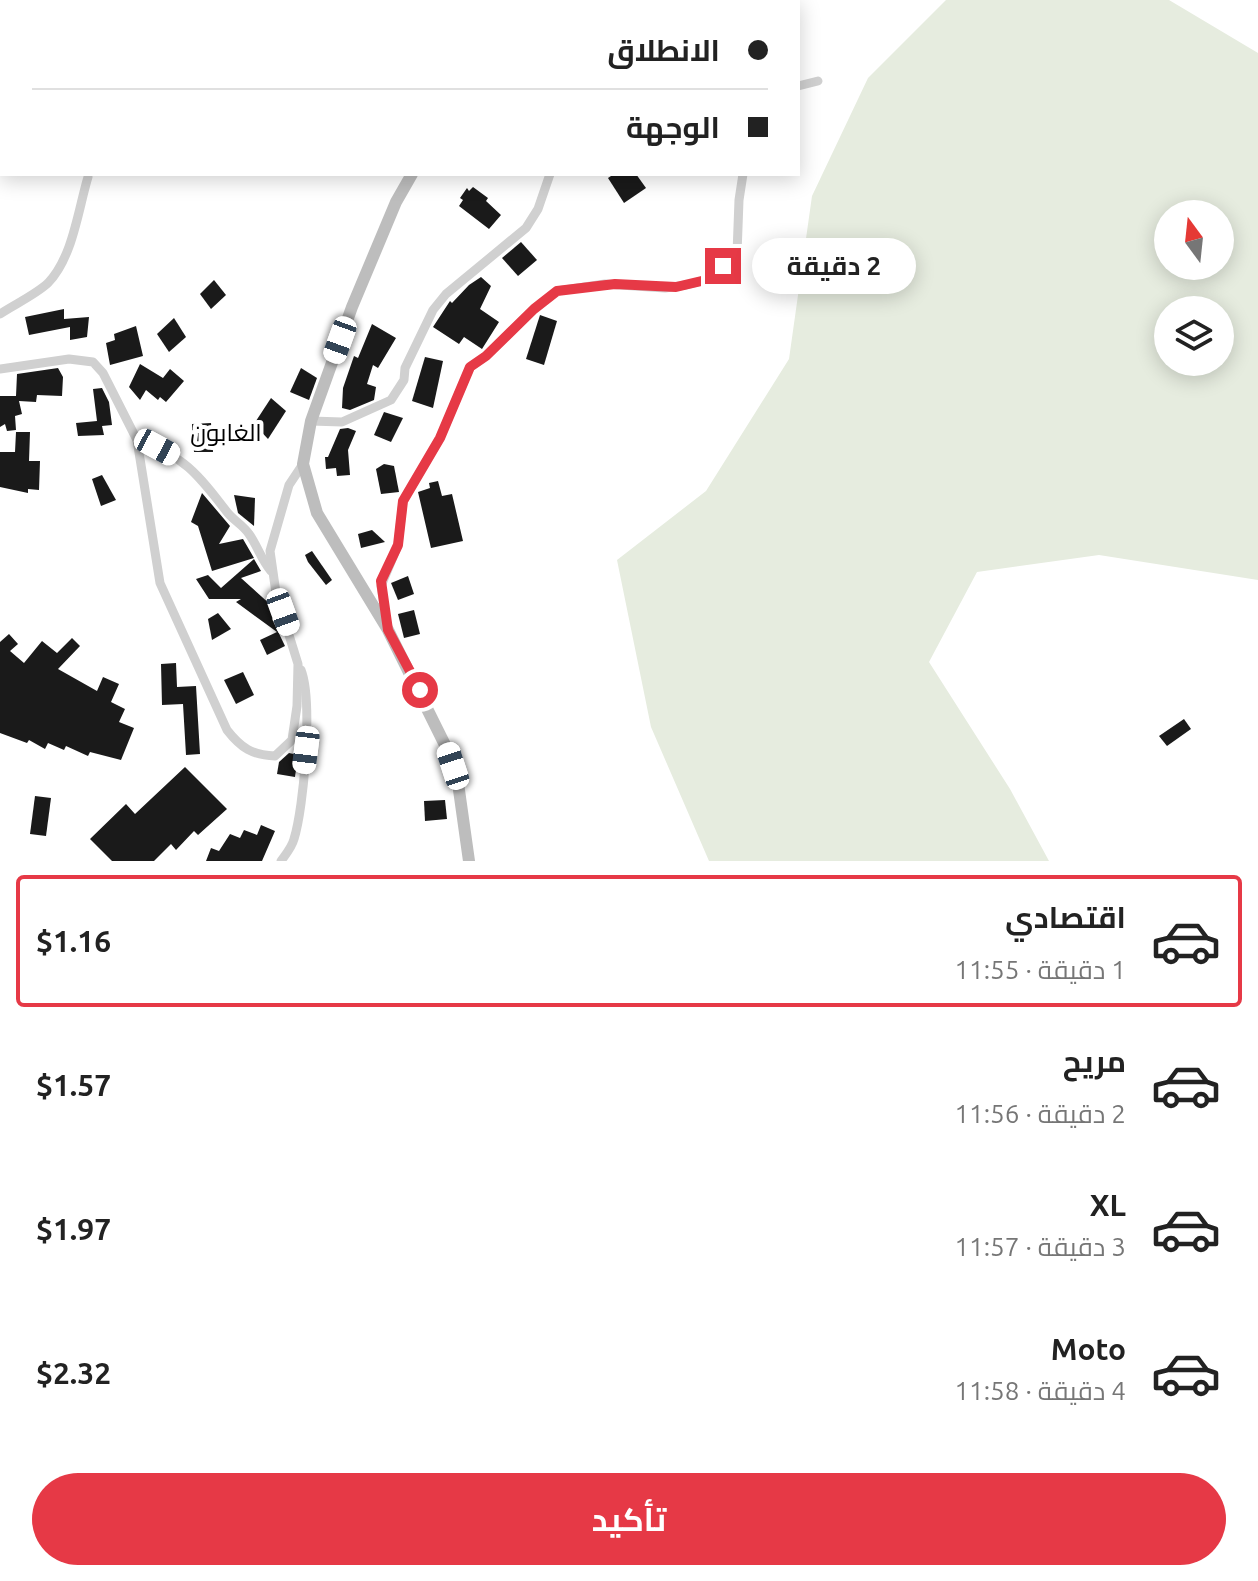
<!DOCTYPE html>
<html lang="ar">
<meta charset="utf-8">
<style>
:root{--surface:#fff;--page:#f6f6f6;--text:#222;--muted:#767676;--line:#e0e0e0;--accent:#e63946}
body{margin:0;font-family:Ubuntu,Cairo,sans-serif;background:var(--page);color:var(--text);direction:rtl;height:100vh;display:flex;flex-direction:column;font-size:30px;white-space:nowrap}
*{box-sizing:border-box;margin:0}
p{font-size:26px;color:var(--muted)}
.icon{flex:none;width:44px;height:44px;fill:none;stroke:currentColor;stroke-width:2;stroke-linecap:round;stroke-linejoin:round}
.map{position:relative;height:861px;overflow:hidden;direction:ltr}
.details{display:flex;flex-direction:column;background:var(--surface);flex:1}
.details>*{flex:none}
.guide{position:absolute;left:0px;top:0px;width:800px;height:176px;box-shadow:0 4px 20px #0003;direction:rtl;display:grid;align-content:center;height:176px;padding:0 32px;background:var(--surface)}
.needle{width:52px;rotate:345deg}
.fabs{position:absolute;left:1154px;top:200px;display:grid;gap:16px}
.fabs a{display:grid;place-items:center;width:80px;height:80px;border-radius:50%;background:var(--surface);box-shadow:0 4px 20px #0003;font-size:40px}
.end{position:absolute;width:36px;height:36px;margin:-18px;border:10px solid #e63946;background:#fff;box-shadow:0 0 0 4px #fff}
.from{border-radius:50%}
.bubble{position:absolute;height:56px;border-radius:28px;background:var(--surface);box-shadow:0 4px 20px #0003;font-size:26px;font-weight:700;line-height:56px;text-align:center;direction:rtl}
.car{position:absolute;width:24px;height:48px;margin:-24px -12px;border-radius:10px;box-shadow:0 0 6px 2px #0007;background:linear-gradient(#fff 24%,#345 0 40%,#fff 0 76%,#345 0 86%,#fff 0)}
.guide b{display:flex;align-items:center;gap:28px;height:76px;font-size:30px}
.guide b+b{border-top:2px solid var(--line)}
.guide i{width:20px;height:20px;background:var(--text)}
ul{padding:14px 0 0;list-style:none}
li{display:flex;align-items:center;gap:24px;height:132px;margin:0 16px 12px;padding:0 16px;border:4px solid transparent;border-radius:8px}
li div{flex:1}
li b{display:block;font-size:30px}
li em{font-style:normal;font-weight:700}
li.selected{border-color:var(--accent)}
li>.icon{width:72px;height:72px;stroke-width:1.5}
.primary-button{display:flex;gap:16px;margin-top:auto;padding:16px 32px}
.primary-button a{flex:1;height:92px;border-radius:48px;background:var(--accent);color:#fff;font-size:32px;font-weight:700;line-height:92px;text-align:center}
.map>svg:first-child{display:block}
.green{fill:#e6ecdf;fill-rule:evenodd}
.building{fill:#1a1a1a}
.lines{fill:none;stroke-linecap:round;stroke-linejoin:round}
.street{stroke:#d0d0d0;stroke-width:9}
.secondary{stroke:#bdbdbd;stroke-width:12}
.route{stroke:#e63946;stroke-width:10}
.labels{text-anchor:middle;dominant-baseline:central;stroke-width:8;stroke-linejoin:round;paint-order:stroke}
.quarter-label{font-size:24px;fill:#000;stroke:#fff}
</style>
<div class="map">
<svg width="1258" height="861" viewBox="0 0 1258 861">
<rect width="100%" height="100%" fill="#fff"/>
<path class="green" d="M 946,0 L 1169,0 L 1258,53 L 1258,580 L 1099,555 L 977,572 L 929,662 L 1010,789 L 1049,861 L 709,861 L 651,727 L 617,560 L 706,491 L 789,359 L 812,196 L 868,78 ZM 1168,214 L 1220,214 L 1220,266 L 1168,266 ZM 1168,310 L 1220,310 L 1220,362 L 1168,362 Z"/>
<g class="building">
<polygon points="614,174 636,174 646,188 624,203 608,178"/>
<polygon points="473,187 488,198 486,201 501,215 489,229 459,206 463,200 460,198 467,188 469,191"/>
<polygon points="521,242 537,260 518,276 502,258"/>
<polygon points="481,277 491,286 480,309 499,322 482,349 464,337 459,344 433,327 450,301 452,303 469,285"/>
<polygon points="214,280 226,295 211,309 200,294"/>
<polygon points="64,309 64,319 89,317 87,337 70,340 70,327 29,335 25,317"/>
<polygon points="540,315 557,321 544,365 526,359"/>
<polygon points="174,318 186,337 169,352 157,334"/>
<polygon points="372,324 396,338 378,368 373,365 367,384 376,387 374,400 350,410 342,408 343,388 354,356 358,358"/>
<polygon points="136,326 143,356 110,365 106,343 115,340 114,334"/>
<polygon points="425,357 443,361 433,408 412,401"/>
<polygon points="140,364 163,378 170,369 184,381 166,402 160,397 158,400 146,390 140,400 129,387"/>
<polygon points="58,368 63,377 62,396 37,395 36,402 19,401 22,414 15,416 16,430 7,431 5,424 0,427 0,396 16,396 17,374"/>
<polygon points="301,368 317,378 309,400 290,392"/>
<polygon points="102,388 109,402 112,425 102,426 104,435 78,436 76,423 97,421 93,389"/>
<polygon points="271,398 286,411 268,439 254,424"/>
<polygon points="384,412 403,418 391,442 374,435"/>
<polygon points="211,423 213,452 194,452 192,424"/>
<polygon points="348,428 356,431 348,450 350,475 337,476 336,468 326,469 325,457 328,457 340,429"/>
<polygon points="16,432 30,432 29,461 40,461 39,490 28,489 28,493 0,487 0,452 15,452"/>
<polygon points="384,464 394,466 399,492 381,494 376,469"/>
<polygon points="102,475 116,500 101,506 92,479"/>
<polygon points="438,481 442,496 452,494 463,541 431,548 418,492 430,488 429,483"/>
<polygon points="202,493 230,526 219,544 243,539 254,558 212,571 198,526 191,522"/>
<polygon points="234,495 255,498 254,526 238,513"/>
<polygon points="372,530 385,542 361,548 358,534"/>
<polygon points="312,551 332,580 326,585 308,562 305,555"/>
<polygon points="254,559 261,571 241,578 272,606 274,617 272,619 285,646 267,655 260,640 277,632 236,602 241,599 209,599 196,579 208,575 221,588"/>
<polygon points="408,576 414,594 398,600 391,583"/>
<polygon points="414,610 420,634 404,638 398,614"/>
<polygon points="218,613 231,629 212,640 208,619"/>
<polygon points="9,634 18,644 10,651 24,663 42,641 57,653 72,638 80,646 58,669 97,691 103,677 119,684 111,702 125,709 119,722 134,728 121,760 90,752 88,756 66,746 64,750 48,743 45,749 29,740 27,743 0,733 0,642"/>
<polygon points="176,663 177,687 196,686 200,754 186,755 183,704 162,705 161,664"/>
<polygon points="243,672 254,695 236,704 224,680"/>
<polygon points="1184,719 1191,729 1167,746 1159,736"/>
<polygon points="289,753 298,755 295,777 277,774 279,762"/>
<polygon points="185,767 227,809 198,835 194,831 176,850 171,844 154,861 112,861 90,839 126,804 135,814"/>
<polygon points="35,796 51,798 46,836 30,834"/>
<polygon points="445,800 447,819 425,821 424,801"/>
<polygon points="261,825 275,831 262,861 206,861 211,848 219,851 230,834 240,838 244,830 257,835"/>
</g>
<g class="lines">
<g class="street">
<polyline points="798,86 818,81"/>
<path d="M 0,314 C 15,304 35,295 48,283 C 73,257 78,210 88,177"/>
<path d="M 0,369 L 69,359 L 93,362 L 103,373 L 137,440 L 160,583 L 227,730 C 241,748 252,755 275,756 L 292,740 L 297,706 L 298,664 L 276,593 L 270,551 L 289,485 L 303,464"/>
<polyline points="311,421 342,422 391,400 404,380 405,368 433,310 446,294 526,228 538,209 550,174"/>
<path d="M 137,440 C 183,455 198,474 227,512 C 233,520 243,525 249,534 C 257,545 261,559 271,571"/>
<polyline points="388,630 381,586 398,545 403,501 440,438 470,367 486,356 534,309 557,291 605,284 665,288 686,285 710,279 737,254 739,200 743,174"/>
<path d="M 281,861 C 286,854 292,847 294,839 C 304,808 313,700 301,670"/>
</g>
<g class="secondary">
<polyline points="521,2 523,0"/>
<polyline points="412,174 396,202 352,307 311,421 303,464 317,513 388,630 447,749 458,783 469,861"/>
</g>
</g>
<g class="lines">
<polyline class="route" points="420,690 388,630 381,581 398,545 403,501 440,438 470,367 486,356 534,309 557,291 615,284 676,287 710,279 723,266"/>
</g>
<g class="labels">
<g class="quarter-label">
<text x="226" y="432">الغابون</text>
</g>
</g>
</svg>
<div class="fabs">
<a><svg class="needle" viewBox="-14 -14 28 28"><path d="M0-13l5 13h-10z" fill="#e53935"/><path d="M0 13l5-13h-10z" fill="#767676"/></svg></a>
<a><svg class="icon" aria-label="layers" viewBox="0 0 24 24"><path d="M12 4l9 5-9 5-9-5zM3 14l9 5 9-5"/></svg></a>
</div>
<i class="end from" style="left:420px;top:690px"></i>
<i class="end" style="left:723px;top:266px"></i>
<div class="bubble" style="left:752px;top:238px;width:164px">2 دقيقة</div>
<i class="car" style="left:340px;top:340px;rotate:200deg"></i>
<i class="car" style="left:157px;top:447px;rotate:118deg"></i>
<i class="car" style="left:283px;top:612px;rotate:160deg"></i>
<i class="car" style="left:306px;top:750px;rotate:187deg"></i>
<i class="car" style="left:453px;top:766px;rotate:342deg"></i>
<div class="guide">
<b><i class="from"></i>الانطلاق</b>
<b><i></i>الوجهة</b>
</div>
</div>
<section class="details">
<ul>
<li class="selected"><svg class="icon" aria-label="car" viewBox="0 0 24 24"><path d="M5 17H2v-5l4-1 3-4h7l3 4 3 1v5h-3M9 17h6M6 11h13"/><circle cx="7" cy="17" r="2"/><circle cx="17" cy="17" r="2"/></svg><div><b>اقتصادي</b><p>1 دقيقة · 11:55</p></div><em>$1.16</em></li>
<li><svg class="icon" aria-label="car" viewBox="0 0 24 24"><path d="M5 17H2v-5l4-1 3-4h7l3 4 3 1v5h-3M9 17h6M6 11h13"/><circle cx="7" cy="17" r="2"/><circle cx="17" cy="17" r="2"/></svg><div><b>مريح</b><p>2 دقيقة · 11:56</p></div><em>$1.57</em></li>
<li><svg class="icon" aria-label="car" viewBox="0 0 24 24"><path d="M5 17H2v-5l4-1 3-4h7l3 4 3 1v5h-3M9 17h6M6 11h13"/><circle cx="7" cy="17" r="2"/><circle cx="17" cy="17" r="2"/></svg><div><b>XL</b><p>3 دقيقة · 11:57</p></div><em>$1.97</em></li>
<li><svg class="icon" aria-label="car" viewBox="0 0 24 24"><path d="M5 17H2v-5l4-1 3-4h7l3 4 3 1v5h-3M9 17h6M6 11h13"/><circle cx="7" cy="17" r="2"/><circle cx="17" cy="17" r="2"/></svg><div><b>Moto</b><p>4 دقيقة · 11:58</p></div><em>$2.32</em></li>
</ul>
<div class="primary-button"><a>تأكيد</a></div>
</section>
